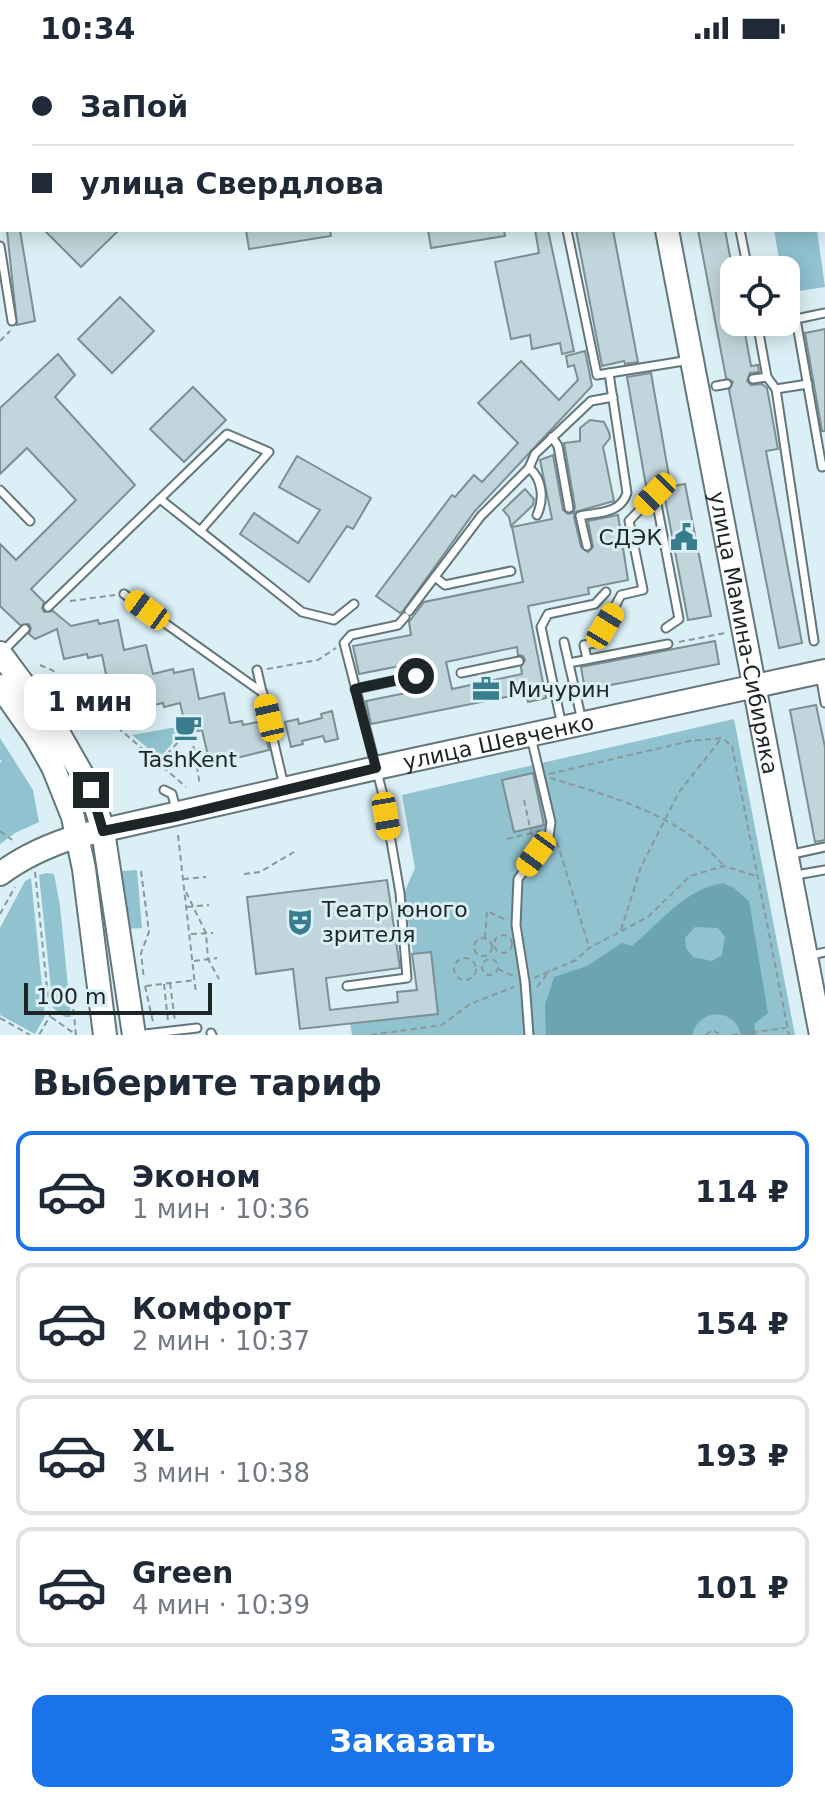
<!DOCTYPE html>
<html lang="ru">
<meta charset="utf-8">
<style>
:root{--surface:#fff;--page:#f2f2f3;--text:#1f2937;--muted:#747a83;--line:#e0e1e3;--accent:#1a73e8}
body{margin:0;font-family:"DejaVu Sans",sans-serif;background:var(--page);color:var(--text);height:100vh;display:flex;flex-direction:column;font-size:30px;white-space:nowrap}
*{box-sizing:border-box;margin:0}
p{font-size:26px;color:var(--muted)}
.icon{flex:none;width:44px;height:44px;fill:none;stroke:currentColor;stroke-width:2;stroke-linecap:round;stroke-linejoin:round}
.map{position:relative;height:979px;overflow:hidden}
.sheet{display:flex;flex-direction:column;background:var(--surface);flex:1}
.sheet>*{flex:none}
.guide{position:absolute;left:0px;top:0px;width:826px;height:176px;box-shadow:0 4px 20px #0003;display:grid;align-content:center;height:176px;padding:0 32px;background:var(--surface)}
.buttons{position:absolute;left:720px;top:200px;display:grid;gap:16px}
.buttons a{display:grid;place-items:center;width:80px;height:80px;border-radius:16px;background:var(--surface);box-shadow:0 4px 20px #0003;font-size:40px}
.scale{position:absolute;left:24px;bottom:20px;width:188px;box-sizing:border-box;padding-left:8px;border:4px solid #1d2527;border-top:0;font-size:22px;line-height:28px;white-space:nowrap;color:#1d2527;-webkit-text-stroke:6px #dbf0f6;paint-order:stroke}
.end{position:absolute;width:36px;height:36px;margin:-18px;border:10px solid #1d2527;background:#fff;box-shadow:0 0 0 4px #fff}
.from{border-radius:50%}
.bubble{position:absolute;height:56px;border-radius:16px;background:var(--surface);box-shadow:0 4px 20px #0003;font-size:26px;font-weight:800;line-height:56px;text-align:center}
.car{position:absolute;width:24px;height:48px;margin:-24px -12px;border-radius:10px;box-shadow:0 0 6px 2px #0007;background:linear-gradient(#f5c518 24%,#345 0 40%,#f5c518 0 76%,#345 0 86%,#f5c518 0)}
.guide b{display:flex;align-items:center;gap:28px;height:76px;font-size:30px}
.guide b+b{border-top:2px solid var(--line)}
.guide i{width:20px;height:20px;background:var(--text)}
ul{padding:0;list-style:none}
li{display:flex;align-items:center;gap:24px;height:120px;margin:0 16px 12px;padding:0 16px;border:4px solid var(--line);border-radius:16px}
li div{flex:1}
li b{display:block;font-size:30px}
li em{font-style:normal;font-weight:800}
li.on{border-color:var(--accent)}
li>.icon{width:72px;height:72px;stroke-width:1.5}
h2{padding:0 32px;font-size:36px;line-height:96px}
.cta{display:flex;gap:16px;margin-top:auto;padding:16px 32px}
.cta a{flex:1;height:92px;border-radius:16px;background:var(--accent);color:#fff;font-size:32px;font-weight:800;line-height:92px;text-align:center}
.status{display:flex;justify-content:space-between;align-items:center;height:56px;padding:0 40px;background:var(--surface);direction:ltr}
.status svg{height:22px;fill:currentColor}
.map>svg:first-child{display:block}
.green{fill:#91c2d0}
.water{fill:#6ba5b4;fill-rule:evenodd}
.building{fill:#c1d6dc;stroke:#7c8f94;stroke-width:2;fill-rule:evenodd}
.lines{fill:none;stroke-linecap:round;stroke-linejoin:round}
.lane-casing{stroke:#63767b;stroke-width:11}
.street-casing{stroke:#63767b;stroke-width:18}
.secondary-casing{stroke:#63767b;stroke-width:26}
.path{stroke:#88979b;stroke-width:2;stroke-dasharray:6 4;stroke-linecap:butt}
.lane{stroke:#fff;stroke-width:7}
.street{stroke:#fff;stroke-width:14}
.secondary{stroke:#fff;stroke-width:22}
.route{stroke:#1d2527;stroke-width:10}
.labels{text-anchor:middle;dominant-baseline:central;stroke-width:6;stroke-linejoin:round;paint-order:stroke}
.poi-label{font-size:22px;fill:#1d2527;stroke:#dbf0f6;text-anchor:start}
.street-label{font-size:22px;fill:#1d2527;stroke:#dbf0f6}
</style>
<div class="status"><b>10:34</b><svg viewBox="0 0 49 12"><path d="M0 12V9h3v3zM5 12V6h3v6zM10 12V3h3v9zM15 12V0h3v12zM26 1h20v11H26zM47 4h2v5h-2z"/></svg></div>
<div class="map">
<svg width="825" height="979" viewBox="0 0 825 979">
<rect width="100%" height="100%" fill="#dbf0f6"/>
<g class="green">
<polygon points="774,174 817,174 825,231 786,237 786,214 781,214"/>
<polygon points="734,663 795,979 352,979 350,968 438,957 431,896 413,898 404,837 415,812 402,739"/>
<polygon points="177,671 179,680 162,699 155,698 132,679"/>
<polygon points="0,682 33,734 39,766 15,777 0,788 0,707 2,705 0,703"/>
<polygon points="137,814 142,872 127,873 121,815"/>
<polygon points="46,817 54,818 60,850 71,961 65,961 53,952 39,819"/>
<polygon points="31,822 45,960 35,978 0,959 0,872 25,825"/>
</g>
<path class="water" d="M 723,827 L 734,832 L 749,845 L 768,957 L 754,968 L 756,979 L 741,979 C 734,951 699,952 692,979 L 546,979 L 545,949 L 554,921 L 587,910 L 622,887 L 632,890 C 661,866 683,834 723,827 ZM 695,871 L 718,872 L 725,881 L 722,899 L 712,905 L 693,901 L 686,892 L 685,882 Z"/>
<g class="building">
<polygon points="7,174 20,174 35,265 17,269"/>
<polygon points="44,174 119,174 81,211"/>
<polygon points="246,174 330,174 331,180 249,193"/>
<polygon points="428,174 504,174 505,180 431,192"/>
<polygon points="535,174 548,174 574,295 562,298 560,287 532,293 530,279 511,283 495,206 539,197"/>
<polygon points="576,174 613,174 638,306 625,308 624,305 602,310"/>
<polygon points="698,174 725,174 734,221 734,266 743,266 751,310 758,309 759,316 750,317 747,325 751,329 762,328 767,332 778,393 766,395 802,587 779,592 729,334 733,326 726,322"/>
<polygon points="120,241 154,275 112,317 78,283"/>
<polygon points="825,273 825,375 822,375 805,277"/>
<polygon points="585,295 592,330 475,455 403,555 400,557 376,540 452,439 455,441 474,419 482,426 518,387 478,347 521,305 559,344 578,324 574,309 568,311 566,300"/>
<polygon points="58,298 75,319 55,341 135,429 31,533 44,546 42,552 44,556 53,555 71,570 98,564 99,568 118,564 124,594 146,589 153,618 173,613 174,617 193,613 199,643 224,637 230,667 242,665 243,669 262,665 269,694 232,703 231,698 209,704 202,674 187,677 180,647 164,651 163,647 140,652 133,622 108,628 102,599 88,602 87,598 64,603 57,573 35,583 29,578 31,572 29,568 20,569 0,550 0,488 16,504 76,444 27,392 0,418 0,352"/>
<polygon points="651,317 670,426 646,430 627,321"/>
<polygon points="193,331 226,364 184,406 150,373"/>
<path d="M 590,364 L 604,366 L 609,376 L 610,382 L 603,391 L 614,445 L 575,456 L 574,461 L 581,491 L 588,496 L 593,491 L 588,465 L 618,459 L 628,524 L 588,532 L 589,538 L 528,550 L 546,642 L 528,646 L 526,637 L 371,668 L 366,645 L 431,632 L 425,605 L 359,618 L 353,590 L 411,579 L 409,566 L 424,546 L 523,526 L 512,471 L 552,463 L 540,404 L 553,399 L 563,454 L 568,458 L 573,457 L 575,451 L 564,387 L 580,385 L 580,372 ZM 517,591 L 518,599 L 523,600 L 525,604 L 521,611 L 522,618 L 452,633 L 446,606 Z"/>
<polygon points="297,400 371,442 353,473 347,470 309,526 240,478 254,457 298,487 320,454 279,431"/>
<polygon points="685,428 711,560 688,564 663,432"/>
<polygon points="525,433 534,443 533,449 511,470 509,461 503,454"/>
<polygon points="715,585 719,608 585,634 581,611"/>
<polygon points="816,649 825,691 825,784 815,786 790,654"/>
<polygon points="332,655 338,683 325,686 323,680 302,685 303,688 291,691 285,666 298,663 299,668 322,662 321,658"/>
<polygon points="533,717 544,769 514,776 502,724"/>
<polygon points="387,824 400,912 326,922 330,954 398,946 397,936 417,934 412,898 431,896 438,958 300,973 293,913 256,918 247,841"/>
</g>
<g class="lines">
<g class="lane-casing">
<g id="lane">
<polyline points="178,0 178,2"/>
<polyline points="824,130 825,130"/>
<polyline points="567,174 597,319 690,304"/>
<polyline points="740,174 748,214"/>
<polyline points="0,190 12,265"/>
<polyline points="825,257 796,263 822,411 825,410"/>
<polyline points="757,266 767,321 776,333 814,585"/>
<polyline points="753,323 767,321"/>
<polyline points="716,330 727,328"/>
<polyline points="776,333 808,328"/>
<polyline points="552,381 558,390 569,452"/>
<path d="M 529,412 C 543,423 544,444 537,459"/>
<polyline points="0,434 30,465"/>
<polyline points="160,443 302,556 334,564 354,548"/>
<path d="M 587,490 L 580,460 C 599,456 620,458 627,437 L 609,317"/>
<polyline points="435,521 445,529 511,515"/>
<polyline points="124,538 263,637"/>
<polyline points="48,551 227,378 269,396 200,475"/>
<polyline points="409,555 481,460 529,412 535,398 591,345 613,341"/>
<polyline points="564,586 582,665"/>
<polyline points="4,594 25,573"/>
<polyline points="587,603 584,589 595,587 621,539 643,534 629,465 655,438 679,563 666,572"/>
<polyline points="569,607 668,588"/>
<polyline points="257,614 284,730"/>
<polyline points="461,617 519,605"/>
<polyline points="820,618 825,647"/>
<polyline points="355,633 416,620"/>
<polyline points="562,670 541,571 548,558 595,548 606,536"/>
<polyline points="164,734 172,738 176,753"/>
<polyline points="788,799 825,791"/>
<polyline points="796,819 825,814"/>
<polyline points="808,900 825,896"/>
<polyline points="347,930 407,922 400,837 383,739 344,587 351,579 398,569 405,561"/>
<polyline points="211,977 212,979"/>
<polyline points="136,979 197,972"/>
<polyline points="529,979 525,926 516,869 518,823 549,781 551,766 531,681"/>
</g>
</g>
<g class="street-casing">
<polyline id="street" points="824,61 825,61"/>
</g>
<g class="secondary-casing">
<g id="secondary">
<polyline points="635,0 635,2"/>
<path id="s1" d="M 667,174 L 821,979"/>
<polyline points="0,597 55,671 91,734 103,775 134,979"/>
<polyline points="0,630 36,681 53,711 73,761 84,813 105,979"/>
<path id="s2" d="M 0,818 C 24,800 49,789 78,780 L 376,712 L 825,615"/>
</g>
</g>
<g class="path">
<polyline points="0,285 10,275"/>
<polyline points="70,545 115,539"/>
<polyline points="679,586 725,577"/>
<polyline points="40,609 52,614 186,731"/>
<polyline points="267,613 318,604 336,592"/>
<polyline points="160,706 180,684 192,682 200,729"/>
<polyline points="549,718 690,685 722,682 732,690 789,979"/>
<path d="M 550,722 C 611,740 680,759 723,809"/>
<polyline points="524,744 533,785"/>
<polyline points="0,775 12,784"/>
<polyline points="178,779 196,938"/>
<polyline points="507,783 540,775"/>
<polyline points="557,786 589,891"/>
<polyline points="141,815 149,876 141,897 144,923"/>
<polyline points="35,816 50,960 39,979"/>
<polyline points="244,818 260,816 294,796"/>
<polyline points="183,823 206,821"/>
<polyline points="186,836 206,877 208,903 219,923"/>
<polyline points="187,851 209,849"/>
<polyline points="0,858 15,831"/>
<polyline points="621,874 641,811 679,736 721,683"/>
<polyline points="191,878 213,877"/>
<circle cx="503" cy="888" r="9"/>
<polyline points="485,882 487,855 504,863"/>
<circle cx="483" cy="891" r="9"/>
<circle cx="465" cy="913" r="11"/>
<circle cx="490" cy="911" r="8"/>
<polyline points="194,905 217,902"/>
<polyline points="498,913 513,920"/>
<polyline points="534,922 576,904 589,892 648,861 690,820 724,810 756,820"/>
<polyline points="170,927 175,965"/>
<polyline points="164,928 168,965"/>
<polyline points="145,930 153,966"/>
<polyline points="146,930 195,924"/>
<polyline points="537,931 550,914"/>
<polyline points="51,961 75,978"/>
<polyline points="0,962 30,979"/>
<polyline points="76,979 72,940 77,940"/>
<polyline points="371,979 442,969 470,948 514,931"/>
<polyline points="706,979 712,974 721,979"/>
<polyline points="732,979 786,972"/>
</g>
<use href="#lane" class="lane"/>
<use href="#street" class="street"/>
<use href="#secondary" class="secondary"/>
</g>
<g class="lines">
<polyline class="route" points="91,734 103,775 178,760 376,712 355,633 416,620"/>
</g>
<defs>
<g id="civic-bare" transform="scale(2.16)"><path d="M-.6-6.5H3V-4.5H.6V-3L4-1V1h2V6H-6V1h2V-1L-.6-3ZM-1.2 2.5V6h2.4V2.5Z" fill="#397c8d" stroke="#dbf0f6" stroke-width="2.5" paint-order="stroke"/></g>
<g id="office-bare" transform="scale(2.16)"><path d="M-6-3h4V-5.5h4V-3h4V5H-6ZM-1-4.5V-3h2v-1.5ZM-6 0V1H6V0Z" fill="#397c8d" stroke="#dbf0f6" stroke-width="2.5" paint-order="stroke"/></g>
<g id="cafe-bare" transform="scale(2.16)"><path d="M-5.5-4.5H6V0H3Q3 3.5 0 3.5H-2.5Q-5.5 3.5-5.5 0ZM3-3.2v2h1.7v-2ZM-6 4.5H4V6H-6Z" fill="#397c8d" stroke="#dbf0f6" stroke-width="2.5" paint-order="stroke"/></g>
<g id="theatre-bare" transform="scale(2.16)"><path d="M-5-5.5Q0-4 5-5.5V0Q5 5 0 6Q-5 5-5 0ZM-3.3-2.5H-1v1.5H-3.3ZM1-2.5H3.3v1.5H1ZM-2.8 1Q0 5.5 2.8 1Z" fill="#397c8d" stroke="#dbf0f6" stroke-width="2.5" paint-order="stroke"/></g>
</defs>
<g fill-rule="evenodd">
<use href="#civic-bare" x="684" y="481"/>
<use href="#office-bare" x="486" y="633"/>
<use href="#cafe-bare" x="188" y="671"/>
<use href="#theatre-bare" x="300" y="866"/>
</g>
<g class="labels">
<g class="poi-label">
<text x="662" y="481" text-anchor="end">СДЭК</text>
<text x="508" y="633">Мичурин</text>
<text x="188" y="703" text-anchor="middle">TashKent</text>
<text x="322" y="853">Театр юного<tspan x="322" dy="25">зрителя</tspan></text>
</g>
<g class="street-label">
<text stroke="none"><textPath href="#s1" startOffset="410">улица Мамина-Сибиряка</textPath></text>
<text stroke="none"><textPath href="#s2" startOffset="518">улица Шевченко</textPath></text>
</g>
</g>
</svg>
<div class="buttons">
<a><svg class="icon" aria-label="locate" viewBox="0 0 24 24"><circle cx="12" cy="12" r="6"/><path d="M12 2v4M12 18v4M2 12h4M18 12h4"/></svg></a>
</div>
<div class="scale">100 m</div>
<i class="end from" style="left:416px;top:620px"></i>
<i class="end" style="left:91px;top:734px"></i>
<div class="bubble" style="left:24px;top:618px;width:132px">1 мин</div>
<i class="car" style="left:655px;top:438px;rotate:224deg"></i>
<i class="car" style="left:147px;top:554px;rotate:306deg"></i>
<i class="car" style="left:605px;top:570px;rotate:31deg"></i>
<i class="car" style="left:269px;top:662px;rotate:347deg"></i>
<i class="car" style="left:386px;top:760px;rotate:170deg"></i>
<i class="car" style="left:536px;top:798px;rotate:216deg"></i>
<div class="guide">
<b><i class="from"></i>ЗаПой</b>
<b><i></i>улица Свердлова</b>
</div>
</div>
<section class="sheet">
<h2>Выберите тариф</h2>
<ul>
<li class="on"><svg class="icon" aria-label="car" viewBox="0 0 24 24"><path d="M5 17H2v-5l4-1 3-4h7l3 4 3 1v5h-3M9 17h6M6 11h13"/><circle cx="7" cy="17" r="2"/><circle cx="17" cy="17" r="2"/></svg><div><b>Эконом</b><p>1 мин · 10:36</p></div><em>114 ₽</em></li>
<li><svg class="icon" aria-label="car" viewBox="0 0 24 24"><path d="M5 17H2v-5l4-1 3-4h7l3 4 3 1v5h-3M9 17h6M6 11h13"/><circle cx="7" cy="17" r="2"/><circle cx="17" cy="17" r="2"/></svg><div><b>Комфорт</b><p>2 мин · 10:37</p></div><em>154 ₽</em></li>
<li><svg class="icon" aria-label="car" viewBox="0 0 24 24"><path d="M5 17H2v-5l4-1 3-4h7l3 4 3 1v5h-3M9 17h6M6 11h13"/><circle cx="7" cy="17" r="2"/><circle cx="17" cy="17" r="2"/></svg><div><b>XL</b><p>3 мин · 10:38</p></div><em>193 ₽</em></li>
<li><svg class="icon" aria-label="car" viewBox="0 0 24 24"><path d="M5 17H2v-5l4-1 3-4h7l3 4 3 1v5h-3M9 17h6M6 11h13"/><circle cx="7" cy="17" r="2"/><circle cx="17" cy="17" r="2"/></svg><div><b>Green</b><p>4 мин · 10:39</p></div><em>101 ₽</em></li>
</ul>
<div class="cta"><a>Заказать</a></div>
</section>
